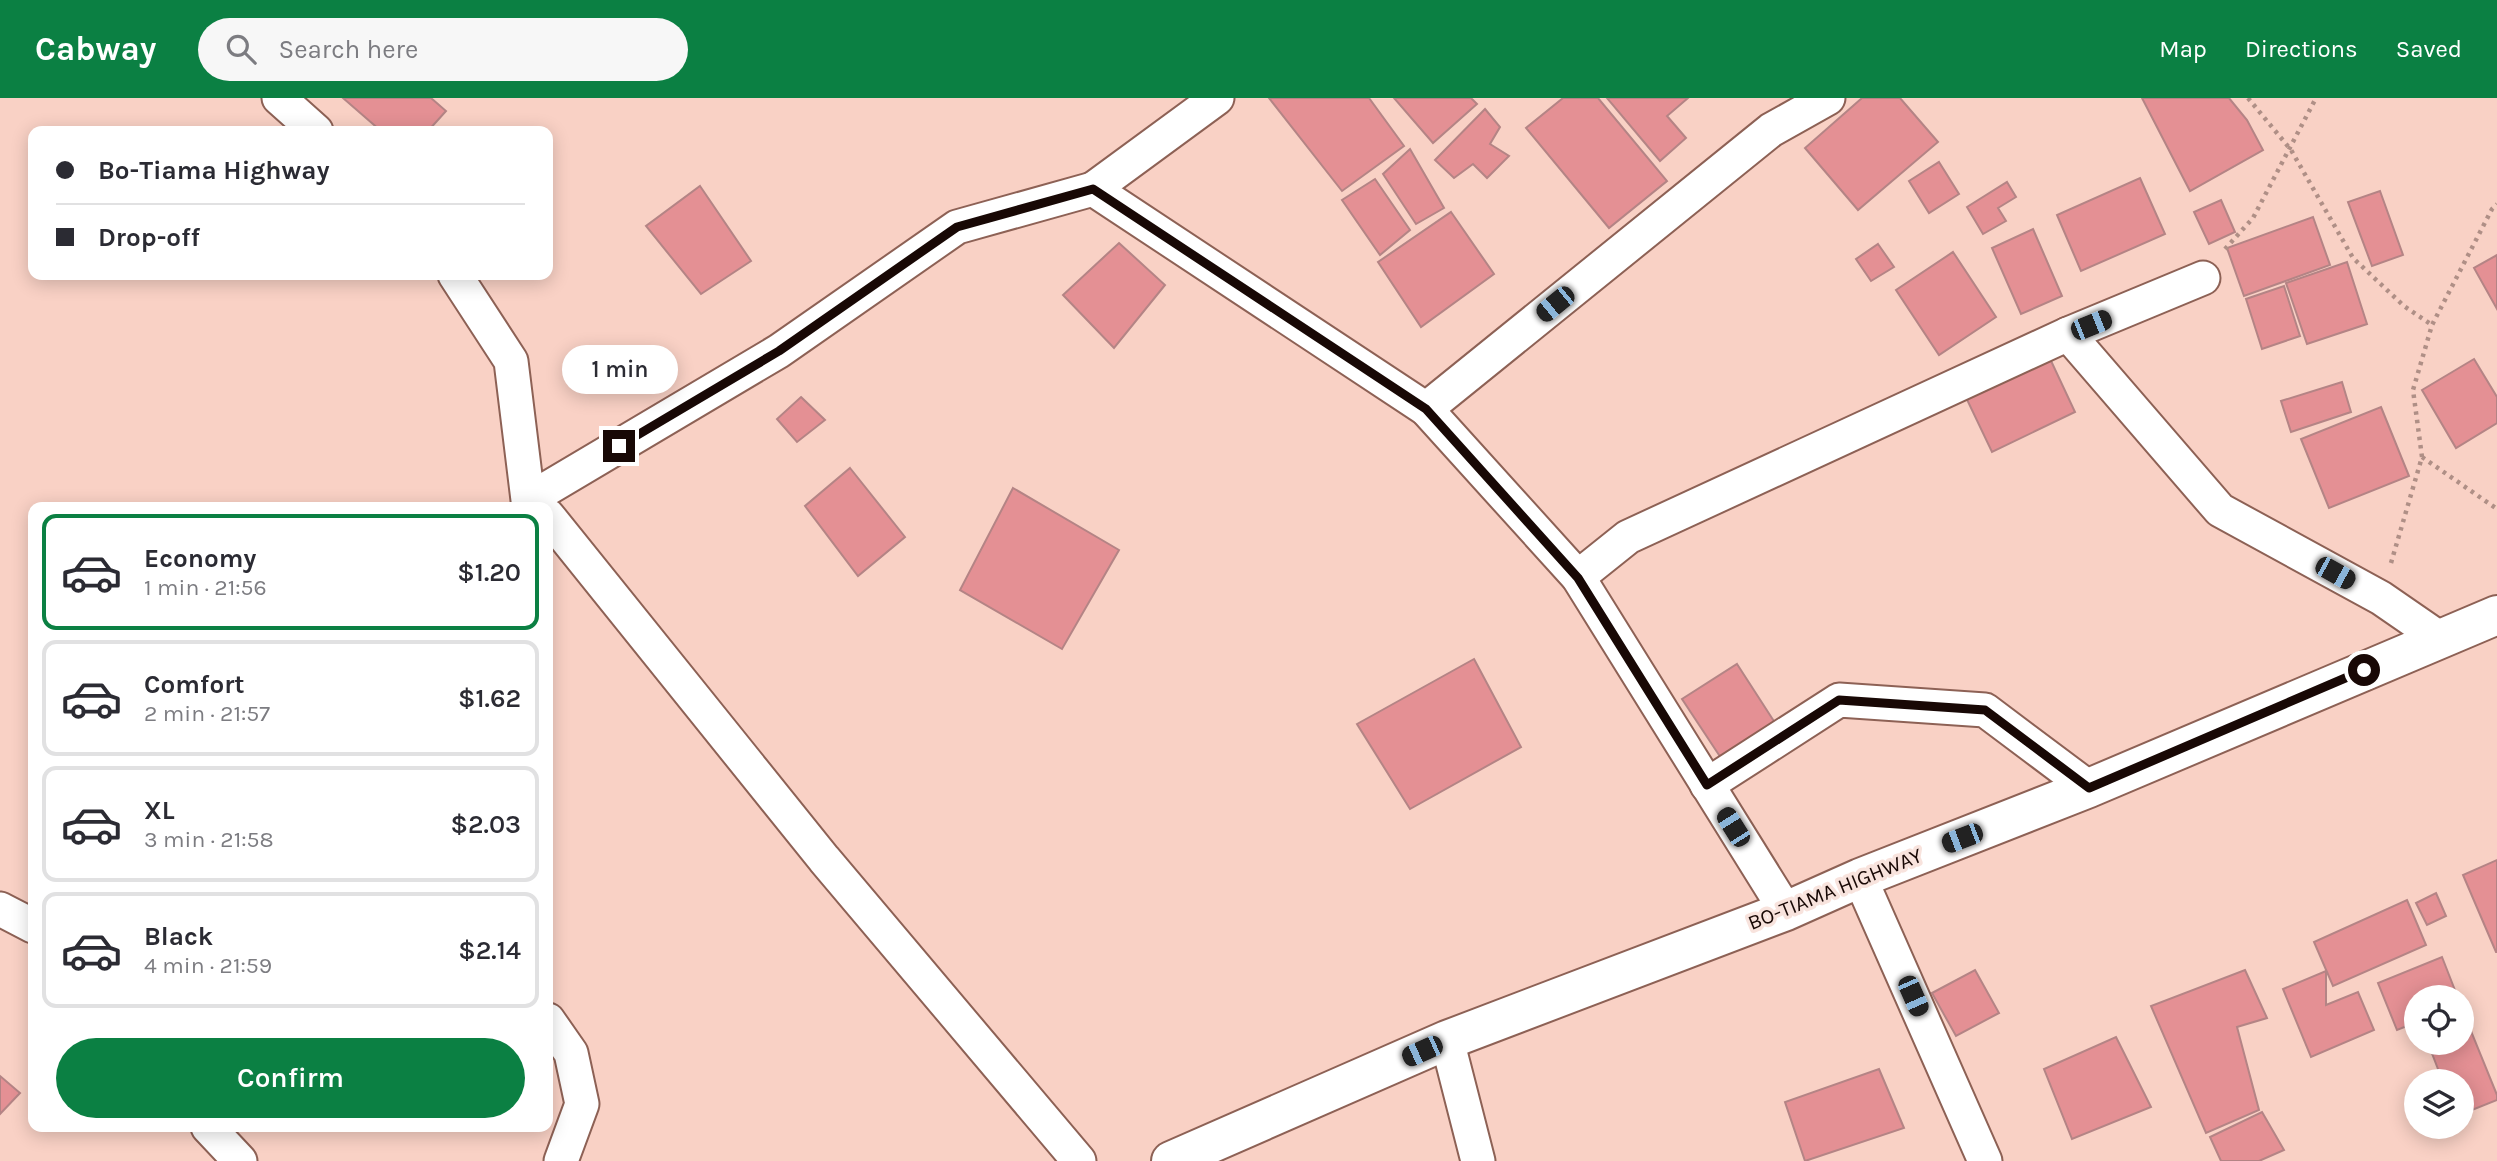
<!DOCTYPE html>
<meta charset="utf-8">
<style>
:root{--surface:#fff;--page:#f7f7f7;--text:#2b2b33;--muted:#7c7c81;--line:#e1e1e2;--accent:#0b8043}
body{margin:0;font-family:Karla,sans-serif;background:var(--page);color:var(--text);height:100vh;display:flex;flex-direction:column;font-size:26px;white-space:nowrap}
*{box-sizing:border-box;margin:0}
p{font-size:23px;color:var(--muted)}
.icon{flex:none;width:38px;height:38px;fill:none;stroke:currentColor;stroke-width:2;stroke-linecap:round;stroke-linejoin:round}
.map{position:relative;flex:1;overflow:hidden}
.details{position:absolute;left:28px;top:404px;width:525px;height:630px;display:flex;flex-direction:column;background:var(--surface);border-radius:14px;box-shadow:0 4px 18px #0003}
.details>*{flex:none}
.top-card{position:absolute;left:28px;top:28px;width:525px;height:154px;border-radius:14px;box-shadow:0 4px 18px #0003;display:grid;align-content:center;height:154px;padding:0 28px;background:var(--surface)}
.controls{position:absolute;left:2404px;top:887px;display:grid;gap:14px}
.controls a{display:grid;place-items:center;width:70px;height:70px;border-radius:50%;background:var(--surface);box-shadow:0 4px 18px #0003;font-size:35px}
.end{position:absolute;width:32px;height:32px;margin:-16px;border:9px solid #180805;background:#fff;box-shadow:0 0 0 4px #fff}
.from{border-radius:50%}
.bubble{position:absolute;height:49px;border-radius:24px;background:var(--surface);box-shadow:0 4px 18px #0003;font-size:23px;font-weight:600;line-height:49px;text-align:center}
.car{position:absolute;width:21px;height:42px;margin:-21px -10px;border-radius:9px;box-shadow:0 0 5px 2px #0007;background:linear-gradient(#222 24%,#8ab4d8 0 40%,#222 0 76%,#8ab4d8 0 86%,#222 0)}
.top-card b{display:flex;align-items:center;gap:24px;height:66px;font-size:26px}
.top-card b+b{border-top:2px solid var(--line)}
.top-card i{width:18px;height:18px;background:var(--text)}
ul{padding:12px 0 0;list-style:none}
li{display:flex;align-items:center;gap:21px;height:116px;margin:0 14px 10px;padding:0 14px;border:4px solid var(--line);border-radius:14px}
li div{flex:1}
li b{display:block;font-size:26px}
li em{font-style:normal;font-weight:600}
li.active{border-color:var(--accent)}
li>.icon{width:63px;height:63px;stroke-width:1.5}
.cta{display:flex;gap:14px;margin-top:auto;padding:14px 28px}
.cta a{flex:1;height:80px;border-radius:42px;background:var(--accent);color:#fff;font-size:28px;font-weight:600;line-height:80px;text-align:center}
header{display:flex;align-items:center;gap:42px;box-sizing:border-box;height:98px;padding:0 35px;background:var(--accent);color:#fff}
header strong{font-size:33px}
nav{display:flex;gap:38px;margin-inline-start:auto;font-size:24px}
.search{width:490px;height:63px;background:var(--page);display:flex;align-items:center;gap:18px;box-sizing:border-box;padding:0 24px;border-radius:38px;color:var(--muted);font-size:26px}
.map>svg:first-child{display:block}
.building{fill:#e49094;stroke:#b48485;stroke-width:2}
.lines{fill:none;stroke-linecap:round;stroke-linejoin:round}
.street-casing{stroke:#8d6155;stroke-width:37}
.highway-casing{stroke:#8d6155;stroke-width:42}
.path{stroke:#af8f86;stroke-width:4.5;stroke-dasharray:3.5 5;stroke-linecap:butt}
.street{stroke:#fff;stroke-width:33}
.highway{stroke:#fff;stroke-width:38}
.route{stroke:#180805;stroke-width:9}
.labels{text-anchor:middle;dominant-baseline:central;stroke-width:7;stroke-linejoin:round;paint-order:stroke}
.street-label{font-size:21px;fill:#180805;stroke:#f8e3dd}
</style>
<header>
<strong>Cabway</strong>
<div class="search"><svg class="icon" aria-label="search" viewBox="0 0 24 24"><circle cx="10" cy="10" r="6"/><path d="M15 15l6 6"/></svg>Search here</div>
<nav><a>Map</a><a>Directions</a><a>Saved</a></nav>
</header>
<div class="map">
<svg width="2497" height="1063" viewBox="0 0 2497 1063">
<rect width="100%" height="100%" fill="#f9d1c5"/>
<g class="building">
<polygon points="343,0 431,0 446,13 428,33 381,33"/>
<polygon points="1269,0 1369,0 1404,48 1342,93"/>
<polygon points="1394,0 1471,0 1477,6 1433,45"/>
<polygon points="1563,0 1598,0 1667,83 1609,130 1526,30"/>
<polygon points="1607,0 1688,0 1667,18 1686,40 1660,63"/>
<polygon points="1862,0 1900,0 1938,44 1858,112 1805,50"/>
<polygon points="2142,0 2229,0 2247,22 2263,52 2190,93"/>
<polygon points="1485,11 1500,29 1490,46 1509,58 1487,80 1473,66 1454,80 1435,62"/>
<polygon points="1410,51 1444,110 1416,126 1383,76"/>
<polygon points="1939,64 1959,96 1929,115 1909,83"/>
<polygon points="2140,80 2165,136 2081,173 2057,117"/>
<polygon points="1375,81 1410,132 1380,157 1342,102"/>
<polygon points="2007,84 2016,99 1998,110 2006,123 1983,136 1967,109"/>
<polygon points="700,88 751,163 701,196 646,128"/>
<polygon points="2380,93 2403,157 2372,168 2348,104"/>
<polygon points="2221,102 2235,134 2209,146 2194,114"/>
<polygon points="1451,114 1494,176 1421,229 1378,164"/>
<polygon points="2313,119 2330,167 2244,198 2227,150"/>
<polygon points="2033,131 2062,198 2021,216 1992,150"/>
<polygon points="1119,145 1165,187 1114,250 1063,197"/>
<polygon points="1878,146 1894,169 1871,183 1856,161"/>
<polygon points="1953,154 1996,219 1939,257 1896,192"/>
<polygon points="2497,157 2497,211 2474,170"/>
<polygon points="2347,164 2367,226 2307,246 2286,185"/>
<polygon points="2284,188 2300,238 2262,251 2246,201"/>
<polygon points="2045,250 2075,314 1992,354 1961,289"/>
<polygon points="2474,261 2497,299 2497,325 2456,350 2422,292"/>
<polygon points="2342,284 2351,314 2291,334 2281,303"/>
<polygon points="801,299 825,322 797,344 777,321"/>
<polygon points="2381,309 2409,378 2329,410 2301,341"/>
<polygon points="850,370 905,439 858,478 805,408"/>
<polygon points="1013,390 1119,452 1062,551 960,492"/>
<polygon points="1474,561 1521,649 1410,711 1357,626"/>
<polygon points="1737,566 1779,631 1725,666 1682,601"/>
<polygon points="2497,762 2497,854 2496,854 2463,777"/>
<polygon points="2436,795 2446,818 2427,827 2416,805"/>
<polygon points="2407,802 2426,847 2333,888 2314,844"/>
<polygon points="2442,859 2458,900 2417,900 2417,924 2397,932 2378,885"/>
<polygon points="1975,872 1999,915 1956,938 1932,895"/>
<polygon points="2245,872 2267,920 2237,929 2259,1012 2206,1035 2151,908"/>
<polygon points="2326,873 2326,907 2358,894 2374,932 2311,959 2283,891"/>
<polygon points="2462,911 2497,997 2497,1002 2462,1016 2462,984 2443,984 2428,945 2462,945"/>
<polygon points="2116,939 2151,1009 2072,1041 2044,971"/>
<polygon points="1879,971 1904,1030 1805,1063 1785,1004"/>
<polygon points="0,978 20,995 0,1016"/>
<polygon points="2262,1014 2284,1052 2259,1063 2221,1063 2210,1039"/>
</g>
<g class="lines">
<g class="street-casing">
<g id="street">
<polyline points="279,0 316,33"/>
<polyline points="1217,0 1093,91 1426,311 1578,479 1786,813"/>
<polyline points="455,177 511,263 528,402 779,253 957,129 1093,91"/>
<polyline points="2068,236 2220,412 2381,500 2439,540"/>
<polyline points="1426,311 1771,32 1828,0"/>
<polyline points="548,418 824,761 1079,1063"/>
<polyline points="1578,479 1628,439 2068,236 2203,180"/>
<polyline points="1707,687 1839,602 1985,612 2089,690"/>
<polyline points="1860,780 1985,1063"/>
<polyline points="0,811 33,828"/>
<polyline points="548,922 571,955 582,1006 561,1063"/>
<polyline points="1447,942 1478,1063"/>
<polyline points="208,1029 240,1063"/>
</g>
</g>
<g class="highway-casing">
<polyline id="highway" points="1171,1063 1447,942 1786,813 1860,780 2089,690 2497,517"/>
</g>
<g class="path">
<polyline points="2248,0 2291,52 2353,160 2404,208 2432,227"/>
<polyline points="2225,151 2253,120 2316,0"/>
<polyline points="2422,359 2497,411"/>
<polyline points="2391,465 2422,359 2413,292 2432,227 2492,111 2497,106"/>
</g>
<use href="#street" class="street"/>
<use href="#highway" class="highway"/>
</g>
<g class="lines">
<polyline class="route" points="619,348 779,253 957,129 1093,91 1426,311 1578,480 1707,687 1839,602 1985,612 2089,690 2364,572"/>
</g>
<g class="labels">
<g class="street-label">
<text transform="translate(1835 791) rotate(-22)">BO-TIAMA HIGHWAY</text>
</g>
</g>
</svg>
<div class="controls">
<a><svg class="icon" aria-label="locate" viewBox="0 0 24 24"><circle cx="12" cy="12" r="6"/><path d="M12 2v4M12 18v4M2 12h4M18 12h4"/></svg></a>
<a><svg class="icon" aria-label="layers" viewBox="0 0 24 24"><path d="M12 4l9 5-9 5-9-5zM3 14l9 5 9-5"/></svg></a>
</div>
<i class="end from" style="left:2364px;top:572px"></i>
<i class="end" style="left:619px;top:348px"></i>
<div class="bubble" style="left:562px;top:247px;width:116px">1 min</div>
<i class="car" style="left:1555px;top:206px;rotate:231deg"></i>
<i class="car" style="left:2091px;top:227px;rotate:68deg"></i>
<i class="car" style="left:2335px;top:475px;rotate:119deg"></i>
<i class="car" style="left:1733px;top:729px;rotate:328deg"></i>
<i class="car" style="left:1962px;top:740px;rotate:249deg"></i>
<i class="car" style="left:1913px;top:898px;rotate:156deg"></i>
<i class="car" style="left:1422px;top:953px;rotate:246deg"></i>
<div class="top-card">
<b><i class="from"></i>Bo-Tiama Highway</b>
<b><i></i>Drop-off</b>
</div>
<section class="details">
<ul>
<li class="active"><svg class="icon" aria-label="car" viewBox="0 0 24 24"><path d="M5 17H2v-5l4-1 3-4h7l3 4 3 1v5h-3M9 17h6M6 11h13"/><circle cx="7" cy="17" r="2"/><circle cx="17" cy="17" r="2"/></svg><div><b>Economy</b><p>1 min · 21:56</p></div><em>$1.20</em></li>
<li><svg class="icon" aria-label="car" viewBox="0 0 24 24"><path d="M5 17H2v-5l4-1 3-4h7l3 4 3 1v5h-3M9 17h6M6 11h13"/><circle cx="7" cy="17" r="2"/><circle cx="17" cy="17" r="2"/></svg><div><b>Comfort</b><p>2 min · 21:57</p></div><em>$1.62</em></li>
<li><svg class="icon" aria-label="car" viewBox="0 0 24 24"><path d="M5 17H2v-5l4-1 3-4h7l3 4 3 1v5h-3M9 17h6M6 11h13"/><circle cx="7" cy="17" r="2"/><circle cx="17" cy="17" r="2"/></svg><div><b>XL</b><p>3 min · 21:58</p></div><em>$2.03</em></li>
<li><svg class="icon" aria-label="car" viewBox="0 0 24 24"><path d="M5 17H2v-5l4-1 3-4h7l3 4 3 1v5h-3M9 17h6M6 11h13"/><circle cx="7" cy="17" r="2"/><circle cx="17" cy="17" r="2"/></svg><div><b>Black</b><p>4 min · 21:59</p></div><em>$2.14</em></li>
</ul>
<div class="cta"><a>Confirm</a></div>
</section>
</div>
